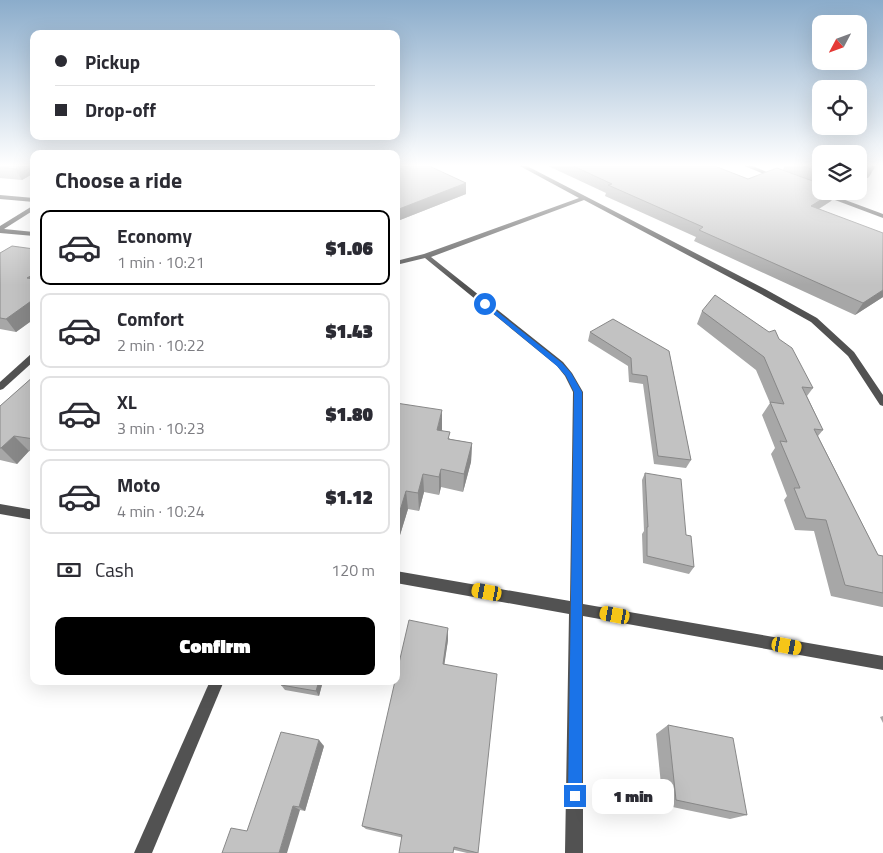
<!DOCTYPE html>
<meta charset="utf-8">
<style>
:root{--surface:#fff;--page:#f7f7f7;--text:#2b2b33;--muted:#7c7c81;--line:#e1e1e2;--accent:#000}
body{margin:0;font-family:"Titillium Web",sans-serif;background:var(--page);color:var(--text);height:100vh;display:flex;flex-direction:column;font-size:19px;white-space:nowrap}
*{box-sizing:border-box;margin:0}
p{font-size:16px;color:var(--muted)}
.icon{flex:none;width:28px;height:28px;fill:none;stroke:currentColor;stroke-width:2;stroke-linecap:round;stroke-linejoin:round}
.map{position:relative;flex:1;overflow:hidden}
.side{position:absolute;left:30px;top:150px;width:370px;height:535px;display:flex;flex-direction:column;background:var(--surface);border-radius:10px;box-shadow:0 5px 20px #0002}
.side>*{flex:none}
.hud{position:absolute;left:30px;top:30px;width:370px;height:110px;border-radius:10px;box-shadow:0 5px 20px #0002;display:grid;align-content:center;height:110px;padding:0 25px;background:var(--surface)}
.needle{width:32px;rotate:229deg}
.fabs{position:absolute;left:812px;top:15px;display:grid;gap:10px}
.fabs a{display:grid;place-items:center;width:55px;height:55px;border-radius:10px;background:var(--surface);box-shadow:0 5px 20px #0002;font-size:25px}
.end{position:absolute;width:22px;height:22px;margin:-11px;border:6px solid #1a73e8;background:#fff;box-shadow:0 0 0 2px #fff}
.from{border-radius:50%}
.bubble{position:absolute;height:35px;border-radius:10px;background:var(--surface);box-shadow:0 5px 20px #0002;font-size:16px;font-weight:800;line-height:35px;text-align:center}
.car{position:absolute;width:15px;height:30px;margin:-15px -8px;border-radius:6px;box-shadow:0 0 4px 1px #0007;background:linear-gradient(#f5c518 24%,#345 0 40%,#f5c518 0 76%,#345 0 86%,#f5c518 0)}
.hud b{display:flex;align-items:center;gap:18px;height:48px;font-size:19px}
.hud b+b{border-top:1px solid var(--line)}
.hud i{width:12px;height:12px;background:var(--text)}
ul{padding:0;list-style:none}
li{display:flex;align-items:center;gap:15px;height:75px;margin:0 10px 8px;padding:0 15px;border:2px solid var(--line);border-radius:10px}
li div{flex:1}
li b{display:block;font-size:19px}
li em{font-style:normal;font-weight:800}
li.on{border-color:var(--accent)}
li>.icon{width:45px;height:45px;stroke-width:1.5}
h2{padding:0 25px;font-size:22px;line-height:60px}
.pay{display:flex;align-items:center;gap:12px;height:55px;padding:0 25px;font-size:19px}
.pay p{margin-inline-start:auto}
.cta{display:flex;gap:10px;margin-top:auto;padding:10px 25px}
.cta a{flex:1;height:58px;border-radius:10px;background:var(--accent);color:#fff;font-size:20px;font-weight:800;line-height:58px;text-align:center}
.map>svg:first-child{display:block}
.lines{fill:none;stroke-linecap:round;stroke-linejoin:round}
.minor{fill:#525252;fill-rule:evenodd}
.wall{fill:#a7a7a7}
.shaded-wall{fill:#888}
.building{fill:#c2c2c2;stroke:#888}
.route{fill:#1a73e8}
</style>
<div class="map">
<svg width="883" height="853" viewBox="0 0 883 853">
<rect width="100%" height="100%" fill="#fff"/>
<g class="lines">
<g class="minor">
<polygon points="518,165 525,165 765,289 817,318 854,352 883,395 883,406 880,405 848,356 811,322 759,293 584,200 431,257 563,362 572,373 583,392 583,604 883,656 883,670 583,616 583,853 565,853 569,614 396,583 396,571 570,601 573,392 565,376 557,366 425,258 396,265 396,261 424,254 579,198"/>
<polygon points="742,165 750,165 779,177 774,178"/>
<polygon points="821,191 883,214 883,218 819,194 819,192"/>
<polygon points="0,195 34,198 34,202 0,199"/>
<polygon points="34,205 34,210 4,229 34,232 34,236 0,233 0,226"/>
<polygon points="34,353 34,361 3,389 0,390 0,382 31,354"/>
<polygon points="0,504 34,510 34,520 0,514"/>
<polygon points="210,681 224,681 152,853 134,853"/>
</g>
</g>
<g class="wall">
<polygon points="0,165 34,165 34,173 22,180 0,178"/>
<polygon points="396,165 466,183 466,194 400,220 396,218"/>
<polygon points="546,165 712,165 748,179 783,170 785,165 821,165 821,191 846,191 839,196 835,194 831,201 819,209 883,297 855,315 694,241 696,237 605,196 606,193"/>
<polygon points="34,249 34,319 16,332 0,329 0,253"/>
<polygon points="702,311 779,339 813,388 807,396 823,430 818,436 878,555 883,556 883,607 882,607 831,596 814,531 795,530 784,500 787,496 771,454 775,448 762,415 770,403 756,370 697,324"/>
<polygon points="590,332 669,351 691,460 686,468 654,464 643,384 629,382 628,366 588,341"/>
<polygon points="34,376 34,452 29,451 17,464 0,460 0,406"/>
<polygon points="396,403 442,429 442,430 450,439 472,443 471,462 463,492 441,487 439,495 424,492 419,511 408,509 400,535 396,534"/>
<polygon points="645,473 686,535 694,567 689,574 643,563 642,534 644,531 642,480"/>
<polygon points="448,628 448,640 444,664 477,853 467,853 366,829 362,826"/>
<polygon points="283,681 323,681 319,696 285,690 281,685"/>
<polygon points="883,716 883,723 880,717"/>
<polygon points="668,725 747,815 730,819 663,805 656,734"/>
<polygon points="324,746 305,811 300,810 247,831"/>
</g>
<g class="shaded-wall">
<polygon points="21,165 34,165 34,173 22,180 15,169"/>
<polygon points="873,165 876,165 869,177 859,183 859,174"/>
<polygon points="466,183 466,194 400,220 399,209"/>
<polygon points="835,191 837,191 831,201 805,217 811,206"/>
<polygon points="842,191 846,191 839,196"/>
<polygon points="34,274 34,287 27,278"/>
<polygon points="883,290 883,297 855,315 863,303"/>
<polygon points="34,299 34,319 16,332 6,319"/>
<polygon points="398,333 399,352 396,362 396,337"/>
<polygon points="442,410 442,429 437,449 437,430"/>
<polygon points="14,436 29,451 17,464 1,448"/>
<polygon points="472,443 471,462 463,492 464,474"/>
<polygon points="441,469 441,487 439,495 439,477"/>
<polygon points="423,474 424,492 419,511 418,493"/>
<polygon points="406,491 408,509 400,535 398,517"/>
<polygon points="448,628 448,640 443,674 443,664"/>
<polygon points="319,681 323,681 319,696 316,691"/>
<polygon points="319,740 324,746 305,811 299,807"/>
<polygon points="293,806 300,810 287,853 279,853"/>
</g>
<g class="building">
<polygon points="0,165 21,165 15,169 0,167"/>
<polygon points="396,165 427,165 466,183 399,209 396,207"/>
<polygon points="571,165 712,165 748,179 777,168 821,184 821,191 835,191 811,206 883,233 883,290 863,303 699,230 703,227 608,185 612,184"/>
<polygon points="801,165 821,165 821,173"/>
<polygon points="859,165 873,165 859,174"/>
<polygon points="12,246 34,249 34,274 27,278 34,279 34,299 6,319 0,318 0,253"/>
<polygon points="715,295 769,332 775,330 779,339 792,348 813,388 802,387 823,430 814,429 878,555 883,556 883,593 845,585 826,520 806,518 794,488 800,488 780,441 787,442 770,402 784,404 764,357 702,311"/>
<polygon points="613,319 669,351 691,460 658,456 647,376 632,374 631,358 590,332"/>
<polygon points="34,376 34,439 14,436 1,448 0,448 0,406"/>
<polygon points="396,403 442,410 437,430 450,432 448,439 472,443 464,474 441,469 439,477 423,474 418,493 406,491 398,517 396,517"/>
<polygon points="645,473 681,479 686,535 691,536 694,567 647,556 647,527 648,527"/>
<polygon points="409,620 448,628 443,664 497,674 478,853 454,847 453,853 399,853 402,835 362,826 395,681 396,681 396,676"/>
<polygon points="283,681 319,681 316,691 281,685"/>
<polygon points="668,725 733,738 747,815 676,800"/>
<polygon points="281,732 319,740 299,807 293,806 279,853 222,853 231,828 247,831"/>
</g>
<linearGradient id="sky" x2="0" y2="1"><stop stop-color="#8baccb"/><stop offset="0.58" stop-color="#fff"/><stop offset="1" stop-color="#fff" stop-opacity="0"/></linearGradient>
<rect width="883" height="285" fill="url(#sky)"/>
<polygon class="route" points="485,302 562,363 571,373 582,392 582,796 580,801 575,803 570,801 568,796 574,392 566,376 557,366 483,305"/>
</svg>
<div class="fabs">
<a><svg class="needle" viewBox="-14 -14 28 28"><path d="M0-13l5 13h-10z" fill="#e53935"/><path d="M0 13l5-13h-10z" fill="#7c7c81"/></svg></a>
<a><svg class="icon" aria-label="locate" viewBox="0 0 24 24"><circle cx="12" cy="12" r="6"/><path d="M12 2v4M12 18v4M2 12h4M18 12h4"/></svg></a>
<a><svg class="icon" aria-label="layers" viewBox="0 0 24 24"><path d="M12 4l9 5-9 5-9-5zM3 14l9 5 9-5"/></svg></a>
</div>
<i class="end from" style="left:485px;top:304px"></i>
<i class="end" style="left:575px;top:796px"></i>
<div class="bubble" style="left:592px;top:779px;width:82px">1 min</div>
<i class="car" style="left:487px;top:592px;rotate:280deg"></i>
<i class="car" style="left:615px;top:615px;rotate:280deg"></i>
<i class="car" style="left:787px;top:646px;rotate:100deg"></i>
<div class="hud">
<b><i class="from"></i>Pickup</b>
<b><i></i>Drop-off</b>
</div>
<section class="side">
<h2>Choose a ride</h2>
<ul>
<li class="on"><svg class="icon" aria-label="car" viewBox="0 0 24 24"><path d="M5 17H2v-5l4-1 3-4h7l3 4 3 1v5h-3M9 17h6M6 11h13"/><circle cx="7" cy="17" r="2"/><circle cx="17" cy="17" r="2"/></svg><div><b>Economy</b><p>1 min · 10:21</p></div><em>$1.06</em></li>
<li><svg class="icon" aria-label="car" viewBox="0 0 24 24"><path d="M5 17H2v-5l4-1 3-4h7l3 4 3 1v5h-3M9 17h6M6 11h13"/><circle cx="7" cy="17" r="2"/><circle cx="17" cy="17" r="2"/></svg><div><b>Comfort</b><p>2 min · 10:22</p></div><em>$1.43</em></li>
<li><svg class="icon" aria-label="car" viewBox="0 0 24 24"><path d="M5 17H2v-5l4-1 3-4h7l3 4 3 1v5h-3M9 17h6M6 11h13"/><circle cx="7" cy="17" r="2"/><circle cx="17" cy="17" r="2"/></svg><div><b>XL</b><p>3 min · 10:23</p></div><em>$1.80</em></li>
<li><svg class="icon" aria-label="car" viewBox="0 0 24 24"><path d="M5 17H2v-5l4-1 3-4h7l3 4 3 1v5h-3M9 17h6M6 11h13"/><circle cx="7" cy="17" r="2"/><circle cx="17" cy="17" r="2"/></svg><div><b>Moto</b><p>4 min · 10:24</p></div><em>$1.12</em></li>
</ul>
<div class="pay"><svg class="icon" aria-label="cash" viewBox="0 0 24 24"><path d="M3 7h18v10H3z"/><circle cx="12" cy="12" r="2"/></svg>Cash<p>120 m</p></div>
<div class="cta"><a>Confirm</a></div>
</section>
</div>
